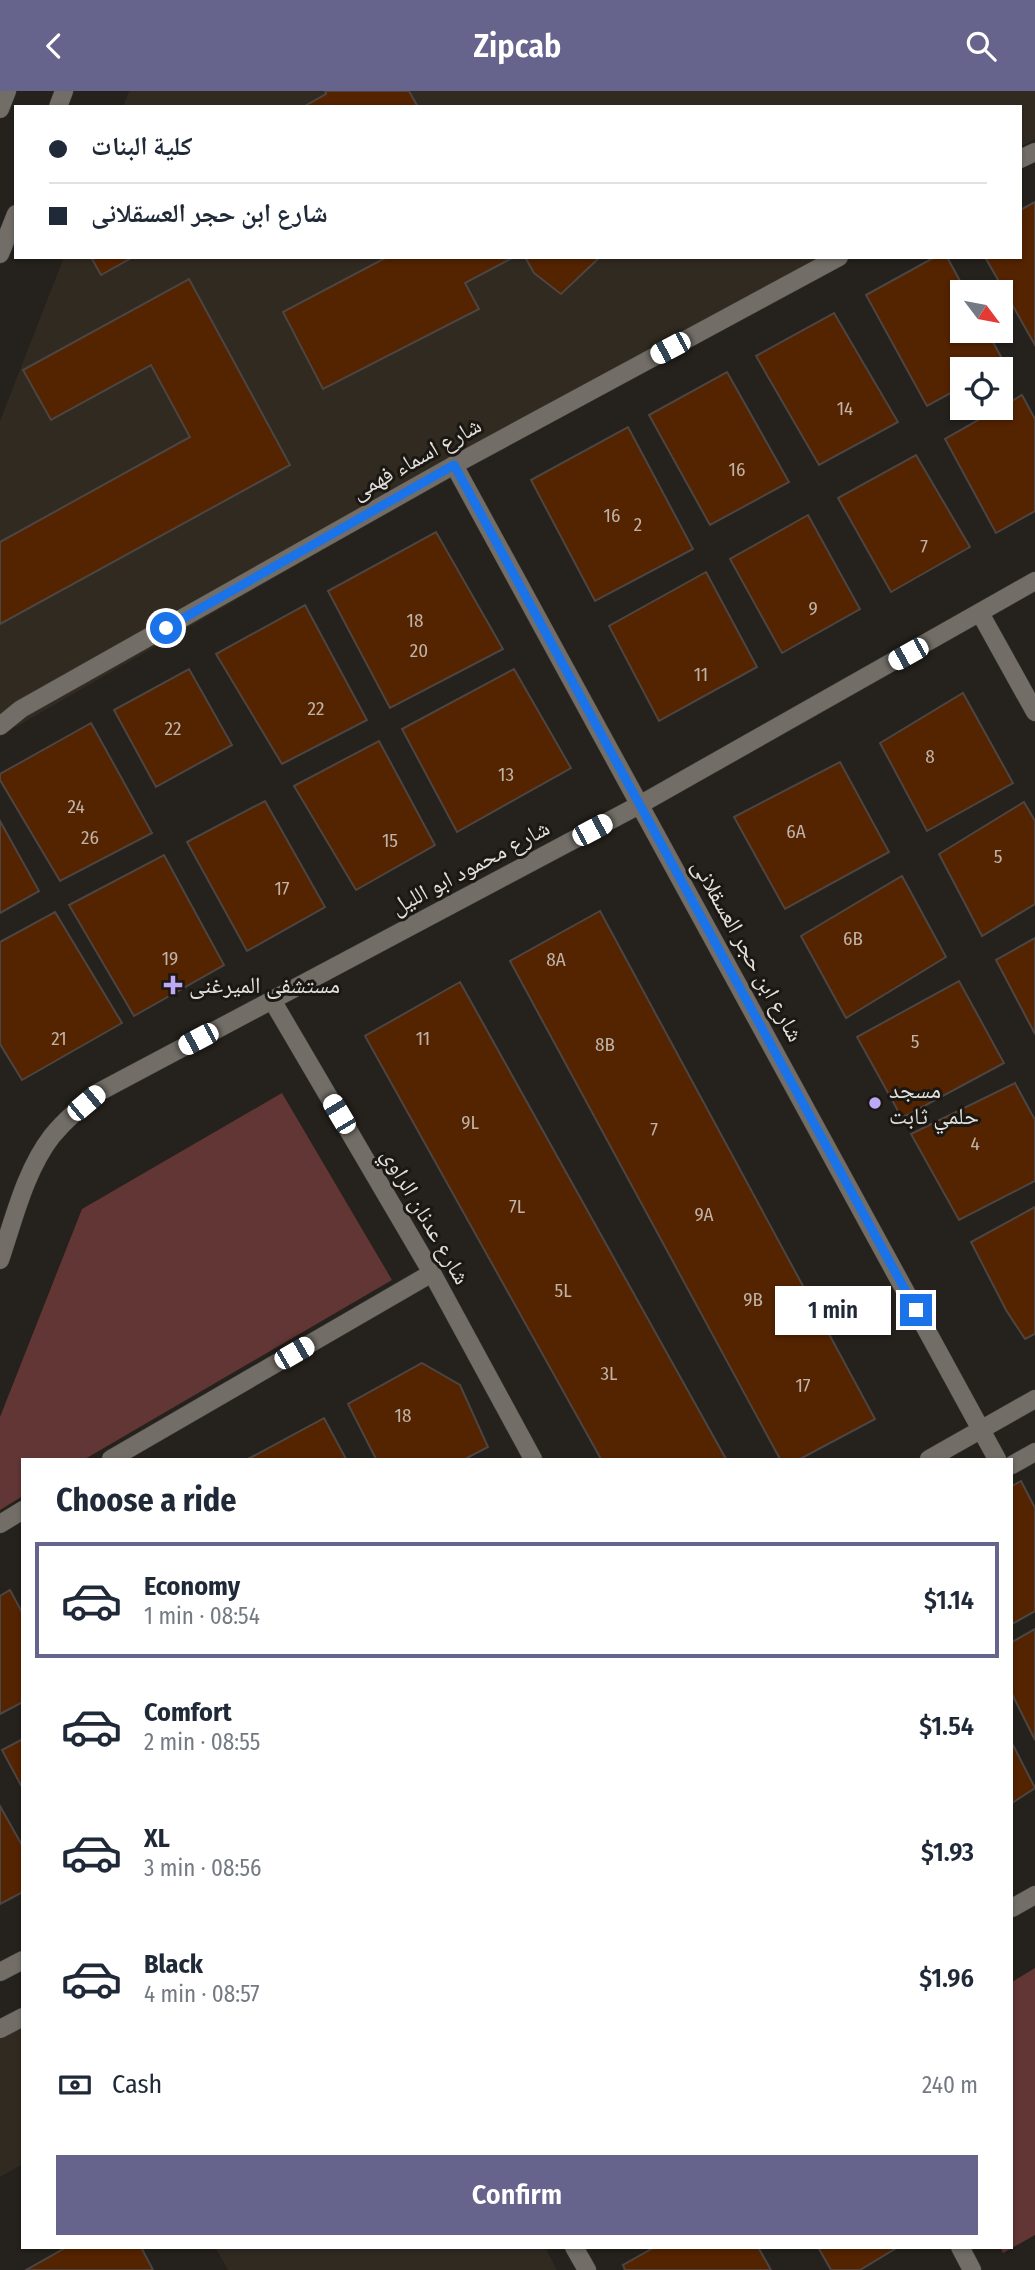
<!DOCTYPE html>
<meta charset="utf-8">
<style>
:root{--surface:#fff;--page:#f2f2f3;--text:#1f2937;--muted:#747a83;--line:#e0e1e3;--accent:#66638c}
body{margin:0;font-family:"Fira Sans Condensed","Noto Naskh Arabic",sans-serif;background:var(--page);color:var(--text);height:100vh;display:flex;flex-direction:column;font-size:26px;white-space:nowrap}
*{box-sizing:border-box;margin:0}
p{font-size:23px;color:var(--muted)}
.icon{flex:none;width:38px;height:38px;fill:none;stroke:currentColor;stroke-width:2;stroke-linecap:round;stroke-linejoin:round}
.map{position:relative;flex:1;overflow:hidden}
.side{position:absolute;left:21px;top:1367px;width:992px;height:791px;display:flex;flex-direction:column;background:var(--surface);border-radius:0px;box-shadow:0 2px 5px #0004}
.side>*{flex:none}
.top-card{position:absolute;left:14px;top:14px;width:1008px;height:154px;border-radius:0px;box-shadow:0 2px 5px #0004;display:grid;align-content:center;height:154px;padding:0 35px;background:var(--surface)}
.needle{width:46px;rotate:122deg}
.tools{position:absolute;left:950px;top:189px;display:grid;gap:14px}
.tools a{display:grid;place-items:center;width:63px;height:63px;border-radius:0px;background:var(--surface);box-shadow:0 2px 5px #0004;font-size:35px}
.end{position:absolute;width:32px;height:32px;margin:-16px;border:9px solid #1a73e8;background:#fff;box-shadow:0 0 0 4px #fff}
.from{border-radius:50%}
.bubble{position:absolute;height:49px;border-radius:0px;background:var(--surface);box-shadow:0 2px 5px #0004;font-size:23px;font-weight:600;line-height:49px;text-align:center}
.car{position:absolute;width:21px;height:42px;margin:-21px -10px;border-radius:9px;box-shadow:0 0 5px 2px #0007;background:linear-gradient(#fff 24%,#345 0 40%,#fff 0 76%,#345 0 86%,#fff 0)}
.top-card b{display:flex;align-items:center;gap:24px;height:66px;font-size:26px}
.top-card b+b{border-top:2px solid var(--line)}
.top-card i{width:18px;height:18px;background:var(--text)}
ul{padding:0;list-style:none}
li{display:flex;align-items:center;gap:21px;height:116px;margin:0 14px 10px;padding:0 21px;border:4px solid transparent;border-radius:0px}
li div{flex:1}
li b{display:block;font-size:26px}
li em{font-style:normal;font-weight:600}
li.active{border-color:var(--accent)}
li>.icon{width:63px;height:63px;stroke-width:1.5}
h2{padding:0 35px;font-size:32px;line-height:84px}
.pay{display:flex;align-items:center;gap:18px;height:77px;padding:0 35px;font-size:26px}
.pay p{margin-inline-start:auto}
.cta{display:flex;gap:14px;margin-top:auto;padding:14px 35px}
.cta a{flex:1;height:80px;border-radius:0px;background:var(--accent);color:#fff;font-size:28px;font-weight:600;line-height:80px;text-align:center}
header{display:flex;justify-content:space-between;align-items:center;height:91px;padding:0 35px;background:var(--accent);color:#fff;font-size:32px;font-weight:600}
.map>svg:first-child{display:block}
.built{fill:#312a20}
.green{fill:#623634}
.building{fill:#542300;stroke:#4c4542;stroke-width:2}
.lines{fill:none;stroke-linecap:round;stroke-linejoin:round}
.minor-casing{stroke:#413e3a;stroke-width:19}
.tertiary-casing{stroke:#413e3a;stroke-width:19}
.minor{stroke:#726e67;stroke-width:18}
.tertiary{stroke:#726e67;stroke-width:18}
.route{stroke:#1a73e8;stroke-width:9}
.poi-dot{fill:#bda9f5;stroke:#1b1813;stroke-width:2.5}
.labels{text-anchor:middle;dominant-baseline:central;stroke-width:6;stroke-linejoin:round;paint-order:stroke}
.number-label{font-size:19px;fill:#bfb2a6}
.street-label{font-size:23px;fill:#e3e1dd;stroke:#1b1813}
.poi-label{font-size:23px;fill:#e3e1dd;stroke:#1b1813;text-anchor:start}
</style>
<header><svg class="icon" aria-label="back" viewBox="0 0 24 24"><path d="M15 5l-7 7 7 7"/></svg>Zipcab<svg class="icon" aria-label="search" viewBox="0 0 24 24"><circle cx="10" cy="10" r="6"/><path d="M15 15l6 6"/></svg></header>
<div class="map">
<svg width="1035" height="2179" viewBox="0 0 1035 2179">
<rect width="100%" height="100%" fill="#25211c"/>
<g class="built">
<polygon points="129,0 1035,0 1035,48 1020,56 1020,16 123,16"/>
<polygon points="64,166 830,166 16,636 0,623 0,330"/>
<polygon points="20,1935 23,1941 23,2073 0,2086 0,1946"/>
<polygon points="215,2156 545,2156 557,2179 228,2179"/>
</g>
<g class="green">
<polygon points="282,1002 392,1189 85,1368 23,1368 23,1405 0,1419 0,1326 82,1118"/>
<polygon points="1035,1877 1035,2144 1003,2162 1000,2156 1012,2156 1012,1891"/>
</g>
<g class="building">
<polygon points="325,0 409,0 418,16 303,16 326,3"/>
<polygon points="1035,111 1035,254 985,166 1020,166 1020,119"/>
<polygon points="91,166 133,166 101,184"/>
<polygon points="387,166 514,166 465,192 479,218 323,298 283,221"/>
<polygon points="525,166 600,166 561,203 534,182"/>
<polygon points="935,166 947,166 966,201 962,201 962,240 987,240 1005,273 995,278 962,278 962,296 927,315 866,204"/>
<polygon points="189,188 290,374 0,533 0,451 190,346 151,274 51,329 23,279"/>
<polygon points="834,222 898,331 819,374 756,265"/>
<polygon points="727,281 789,391 710,434 649,324"/>
<polygon points="1022,304 1035,328 1035,420 996,442 945,348"/>
<polygon points="628,336 693,458 595,510 531,389"/>
<polygon points="916,364 970,456 891,501 838,407"/>
<polygon points="808,424 860,518 782,562 730,468"/>
<polygon points="436,441 503,558 390,617 328,500"/>
<polygon points="706,481 757,576 659,630 609,535"/>
<polygon points="305,514 367,629 282,673 216,563"/>
<polygon points="189,578 232,654 156,696 114,619"/>
<polygon points="514,578 571,677 457,741 402,638"/>
<polygon points="963,602 1013,692 927,740 880,652"/>
<polygon points="91,632 152,742 60,790 0,689 0,683"/>
<polygon points="379,650 435,754 356,799 294,695"/>
<polygon points="840,671 889,761 785,818 734,726"/>
<polygon points="265,710 325,816 247,860 187,751"/>
<polygon points="1024,711 1035,730 1035,813 982,845 939,763"/>
<polygon points="0,730 39,800 0,822"/>
<polygon points="164,764 224,874 134,925 69,814"/>
<polygon points="902,785 946,866 846,927 801,845"/>
<polygon points="600,820 875,1328 800,1368 780,1368 510,870"/>
<polygon points="55,821 122,932 22,989 0,953 0,851"/>
<polygon points="1035,847 1035,943 996,869"/>
<polygon points="959,890 1004,972 902,1027 857,946"/>
<polygon points="460,891 726,1368 601,1368 365,945"/>
<polygon points="1015,992 1035,1029 1035,1090 959,1129 911,1043"/>
<polygon points="1035,1116 1035,1243 1025,1248 1006,1219 971,1151"/>
<polygon points="422,1272 460,1294 488,1356 465,1368 376,1368 348,1313"/>
<polygon points="324,1327 346,1368 248,1368"/>
<polygon points="1021,1390 1035,1417 1035,1520 1012,1533 1012,1395"/>
<polygon points="10,1499 23,1523 23,1611 0,1623 0,1505"/>
<polygon points="1035,1538 1035,1649 1012,1603 1012,1551"/>
<polygon points="23,1648 23,1698 2,1659"/>
<polygon points="1012,1652 1035,1697 1012,1712"/>
<polygon points="0,1715 23,1756 23,1801 0,1813"/>
<polygon points="67,2156 141,2156 153,2179 26,2179"/>
<polygon points="655,2156 758,2156 771,2179 625,2179 623,2174"/>
<polygon points="818,2156 898,2156 860,2179 831,2179"/>
</g>
<g class="lines">
<g class="minor-casing">
<g id="minor">
<polyline points="1020,68 1035,61"/>
<polyline points="454,374 997,1368"/>
<polyline points="980,522 1035,621"/>
<polyline points="0,635 21,618 454,374 839,166"/>
<polyline points="272,909 432,1182 533,1368"/>
<path d="M 0,1169 C 14,1128 25,1080 52,1045 C 66,1028 82,1015 99,1001 L 641,713 L 1035,490"/>
<polyline points="111,1368 432,1182"/>
<polyline points="929,1368 1035,1308"/>
<polyline points="1012,1374 1035,1361"/>
<polyline points="0,1433 23,1419"/>
<polyline points="1012,1817 1035,1804"/>
<polyline points="0,1881 23,1869"/>
<polyline points="0,1938 23,1926"/>
<polyline points="574,2156 587,2179"/>
<polyline points="960,2156 972,2179"/>
</g>
</g>
<g class="tertiary-casing">
<g id="tertiary">
<polyline points="58,16 64,0"/>
<polyline points="0,18 7,0"/>
<polyline points="0,163 16,123"/>
</g>
</g>
<use href="#minor" class="minor"/>
<use href="#tertiary" class="tertiary"/>
</g>
<g class="lines">
<polyline class="route" points="166,537 454,374 916,1219"/>
</g>
<g class="poi-dot">
<path d="M169.5 883.5h7v7h7v7h-7v7h-7v-7h-7v-7h7z"/>
<circle cx="875" cy="1012" r="7"/>
</g>
<g class="labels">
<g class="number-label">
<text x="845" y="317">14</text>
<text x="737" y="378">16</text>
<text x="612" y="424">16</text>
<text x="638" y="433">2</text>
<text x="924" y="455">7</text>
<text x="813" y="517">9</text>
<text x="415" y="529">18</text>
<text x="419" y="559">20</text>
<text x="701" y="583">11</text>
<text x="316" y="617">22</text>
<text x="173" y="637">22</text>
<text x="930" y="665">8</text>
<text x="506" y="683">13</text>
<text x="76" y="715">24</text>
<text x="796" y="740">6A</text>
<text x="90" y="746">26</text>
<text x="390" y="749">15</text>
<text x="998" y="765">5</text>
<text x="282" y="797">17</text>
<text x="853" y="847">6B</text>
<text x="170" y="867">19</text>
<text x="556" y="868">8A</text>
<text x="59" y="947">21</text>
<text x="423" y="947">11</text>
<text x="915" y="950">5</text>
<text x="605" y="953">8B</text>
<text x="470" y="1031">9L</text>
<text x="654" y="1038">7</text>
<text x="975" y="1052">4</text>
<text x="517" y="1115">7L</text>
<text x="704" y="1123">9A</text>
<text x="563" y="1199">5L</text>
<text x="753" y="1208">9B</text>
<text x="609" y="1282">3L</text>
<text x="803" y="1294">17</text>
<text x="403" y="1324">18</text>
</g>
<g class="street-label">
<text transform="translate(416 367) rotate(-29)">شارع اسماء فهمى</text>
<text transform="translate(470 776) rotate(-28)">شارع محمود ابو الليل</text>
<text transform="translate(748 859) rotate(61)">شارع ابن حجر العسقلانى</text>
<text transform="translate(426 1125) rotate(60)">شارع عدنان الراوي</text>
</g>
<g class="poi-label">
<text x="189" y="894">مستشفى الميرغنى</text>
<text x="889" y="999">مسجد<tspan x="889" dy="26">حلمي ثابت</tspan></text>
</g>
</g>
</svg>
<div class="tools">
<a><svg class="needle" viewBox="-14 -14 28 28"><path d="M0-13l5 13h-10z" fill="#e53935"/><path d="M0 13l5-13h-10z" fill="#747a83"/></svg></a>
<a><svg class="icon" aria-label="locate" viewBox="0 0 24 24"><circle cx="12" cy="12" r="6"/><path d="M12 2v4M12 18v4M2 12h4M18 12h4"/></svg></a>
</div>
<i class="end from" style="left:166px;top:537px"></i>
<i class="end" style="left:916px;top:1219px"></i>
<div class="bubble" style="left:775px;top:1195px;width:116px">1 min</div>
<i class="car" style="left:670px;top:257px;rotate:242deg"></i>
<i class="car" style="left:908px;top:563px;rotate:241deg"></i>
<i class="car" style="left:592px;top:739px;rotate:62deg"></i>
<i class="car" style="left:198px;top:948px;rotate:242deg"></i>
<i class="car" style="left:86px;top:1012px;rotate:50deg"></i>
<i class="car" style="left:339px;top:1023px;rotate:329deg"></i>
<i class="car" style="left:294px;top:1262px;rotate:60deg"></i>
<div class="top-card">
<b><i class="from"></i>كلية البنات</b>
<b><i></i>شارع ابن حجر العسقلانى</b>
</div>
<section class="side">
<h2>Choose a ride</h2>
<ul>
<li class="active"><svg class="icon" aria-label="car" viewBox="0 0 24 24"><path d="M5 17H2v-5l4-1 3-4h7l3 4 3 1v5h-3M9 17h6M6 11h13"/><circle cx="7" cy="17" r="2"/><circle cx="17" cy="17" r="2"/></svg><div><b>Economy</b><p>1 min · 08:54</p></div><em>$1.14</em></li>
<li><svg class="icon" aria-label="car" viewBox="0 0 24 24"><path d="M5 17H2v-5l4-1 3-4h7l3 4 3 1v5h-3M9 17h6M6 11h13"/><circle cx="7" cy="17" r="2"/><circle cx="17" cy="17" r="2"/></svg><div><b>Comfort</b><p>2 min · 08:55</p></div><em>$1.54</em></li>
<li><svg class="icon" aria-label="car" viewBox="0 0 24 24"><path d="M5 17H2v-5l4-1 3-4h7l3 4 3 1v5h-3M9 17h6M6 11h13"/><circle cx="7" cy="17" r="2"/><circle cx="17" cy="17" r="2"/></svg><div><b>XL</b><p>3 min · 08:56</p></div><em>$1.93</em></li>
<li><svg class="icon" aria-label="car" viewBox="0 0 24 24"><path d="M5 17H2v-5l4-1 3-4h7l3 4 3 1v5h-3M9 17h6M6 11h13"/><circle cx="7" cy="17" r="2"/><circle cx="17" cy="17" r="2"/></svg><div><b>Black</b><p>4 min · 08:57</p></div><em>$1.96</em></li>
</ul>
<div class="pay"><svg class="icon" aria-label="cash" viewBox="0 0 24 24"><path d="M3 7h18v10H3z"/><circle cx="12" cy="12" r="2"/></svg>Cash<p>240 m</p></div>
<div class="cta"><a>Confirm</a></div>
</section>
</div>
